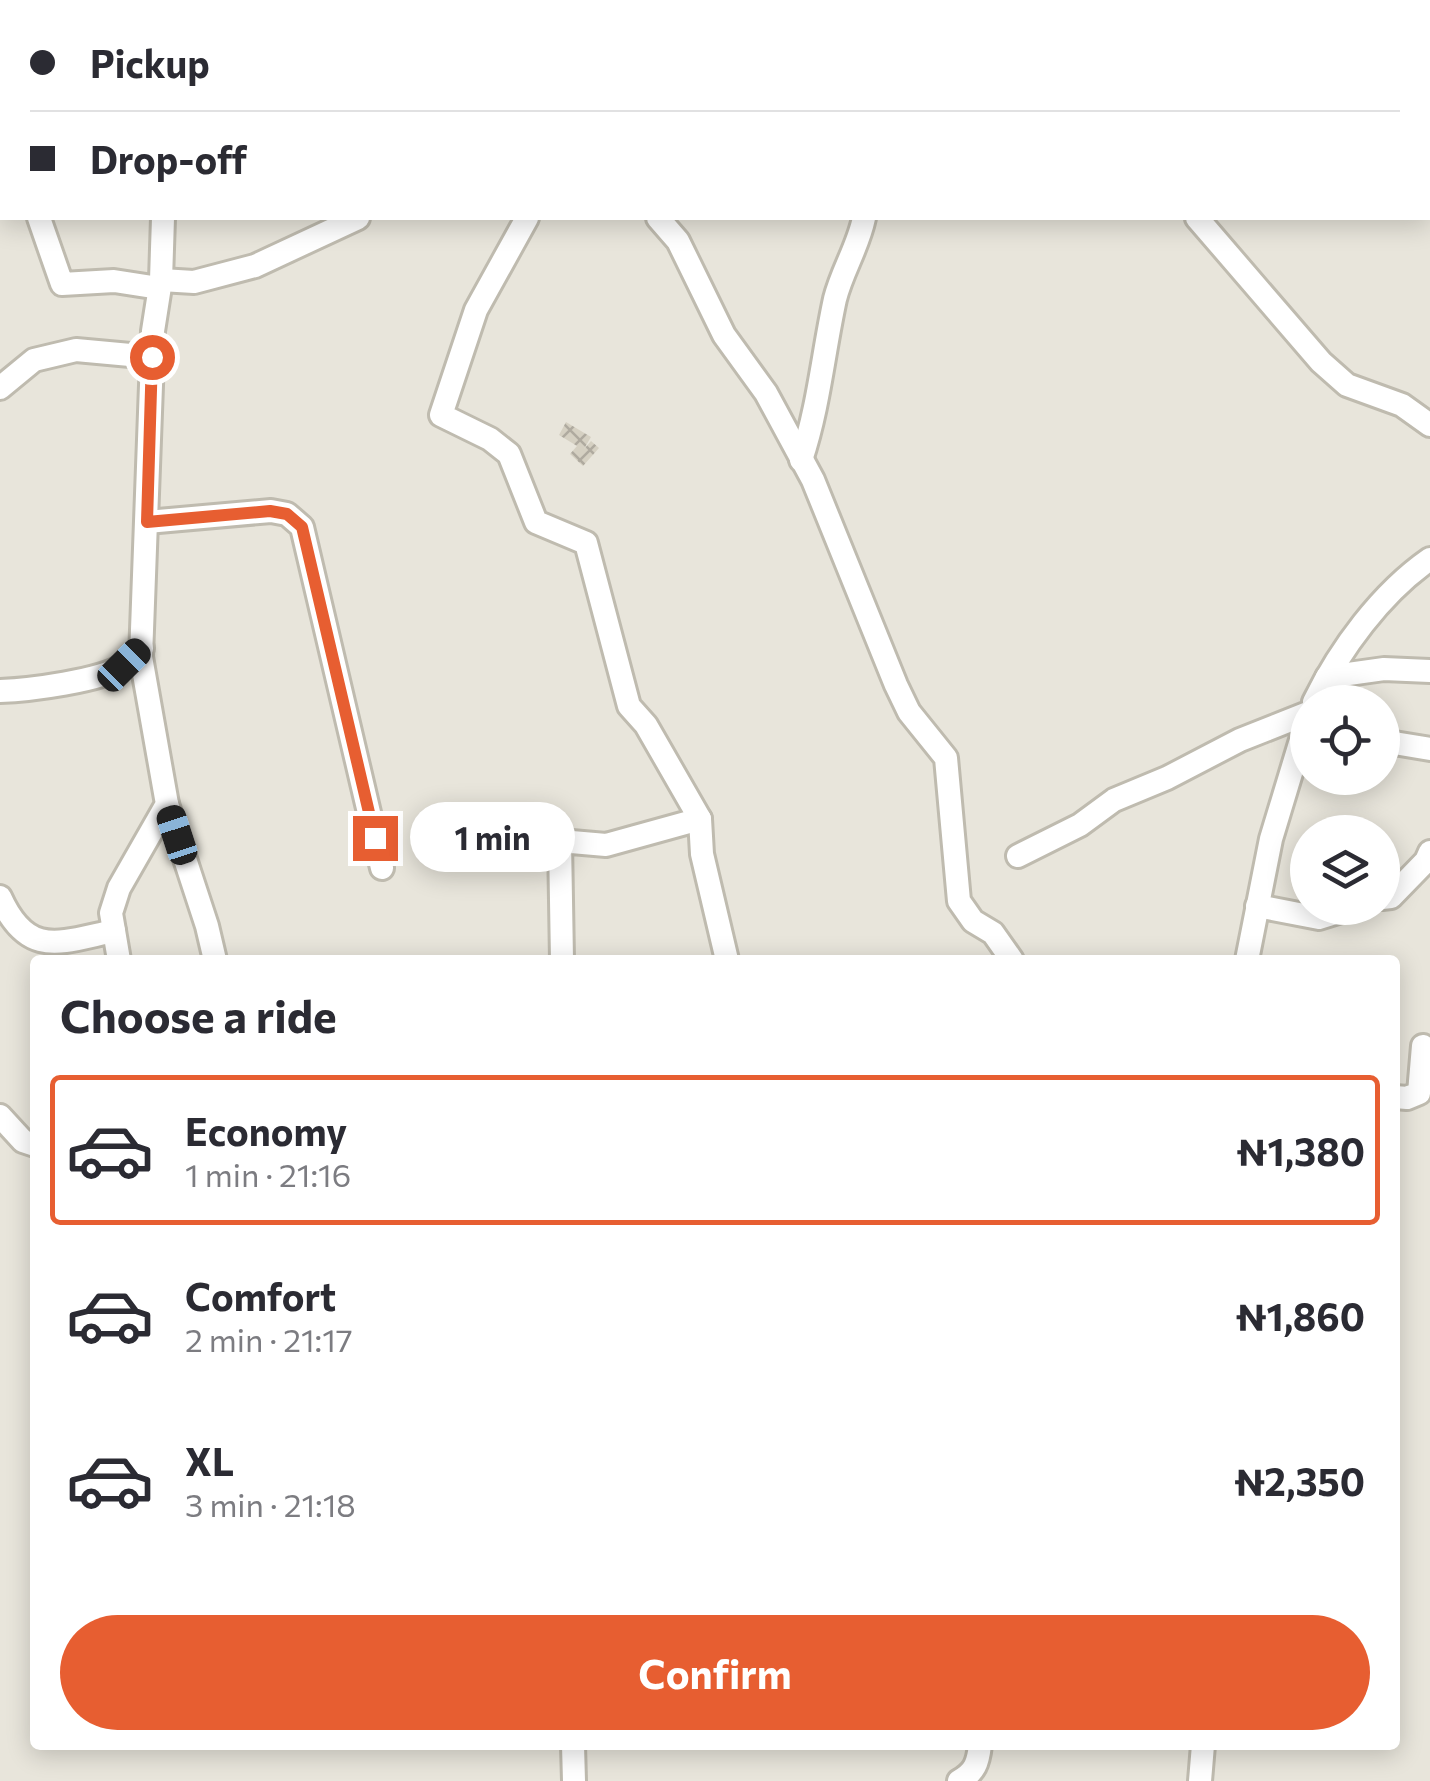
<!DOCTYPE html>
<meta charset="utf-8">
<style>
:root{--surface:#fff;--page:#f2f2f3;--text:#2b2b33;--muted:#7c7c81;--line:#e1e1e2;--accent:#e75e31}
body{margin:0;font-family:Commissioner,sans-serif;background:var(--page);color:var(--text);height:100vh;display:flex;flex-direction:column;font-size:38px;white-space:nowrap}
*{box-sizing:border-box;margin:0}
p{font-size:32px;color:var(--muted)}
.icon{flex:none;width:55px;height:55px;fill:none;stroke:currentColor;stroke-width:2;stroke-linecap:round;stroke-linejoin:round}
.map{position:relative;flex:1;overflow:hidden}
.side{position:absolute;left:30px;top:955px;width:1370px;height:795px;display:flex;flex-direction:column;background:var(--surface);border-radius:10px;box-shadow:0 5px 25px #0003}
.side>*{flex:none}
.guide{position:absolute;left:0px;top:0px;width:1430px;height:220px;box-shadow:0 5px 25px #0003;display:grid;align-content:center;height:220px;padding:0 30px;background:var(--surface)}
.controls{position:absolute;left:1290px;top:685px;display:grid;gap:20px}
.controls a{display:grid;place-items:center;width:110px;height:110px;border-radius:50%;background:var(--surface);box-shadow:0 5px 25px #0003;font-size:50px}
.end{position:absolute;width:45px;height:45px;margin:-22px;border:12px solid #e75e31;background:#fff;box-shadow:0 0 0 5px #fff}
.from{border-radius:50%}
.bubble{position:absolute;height:70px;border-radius:35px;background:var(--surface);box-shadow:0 5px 25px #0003;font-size:32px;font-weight:700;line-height:70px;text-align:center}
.car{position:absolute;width:30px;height:60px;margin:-30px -15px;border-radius:12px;box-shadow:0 0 8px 2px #0007;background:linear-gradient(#222 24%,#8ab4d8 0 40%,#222 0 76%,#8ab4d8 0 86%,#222 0)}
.guide b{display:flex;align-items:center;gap:35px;height:95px;font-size:38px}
.guide b+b{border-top:2px solid var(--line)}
.guide i{width:25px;height:25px;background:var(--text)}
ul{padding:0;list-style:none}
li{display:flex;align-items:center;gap:30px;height:150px;margin:0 20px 15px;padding:0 10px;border:5px solid transparent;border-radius:10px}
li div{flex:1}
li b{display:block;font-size:38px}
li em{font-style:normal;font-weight:700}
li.selected{border-color:var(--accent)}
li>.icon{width:90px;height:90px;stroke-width:1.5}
h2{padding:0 30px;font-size:45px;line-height:120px}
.primary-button{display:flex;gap:20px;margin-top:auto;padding:20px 30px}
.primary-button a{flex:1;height:115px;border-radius:60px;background:var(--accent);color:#fff;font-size:40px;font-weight:700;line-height:115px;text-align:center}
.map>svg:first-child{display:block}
.residential{fill:#e8e5db;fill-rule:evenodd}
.building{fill:url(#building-cross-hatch)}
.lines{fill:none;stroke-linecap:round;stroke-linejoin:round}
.minor-casing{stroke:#bfbbaf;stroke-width:28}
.minor{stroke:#fff;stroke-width:22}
.route{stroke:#e75e31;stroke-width:12}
</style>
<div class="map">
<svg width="1430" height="1781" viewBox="0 0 1430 1781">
<defs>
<pattern id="building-cross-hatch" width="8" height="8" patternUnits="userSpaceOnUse" patternTransform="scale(2.5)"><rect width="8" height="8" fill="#d5d0c2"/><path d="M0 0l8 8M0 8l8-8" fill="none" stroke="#afaa9f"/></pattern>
</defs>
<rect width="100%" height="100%" fill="#f5f3ec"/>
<path class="residential" d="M 0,0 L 1430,0 L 1430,1781 L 0,1781 ZM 2,2 L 1428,2 L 1428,218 L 2,218 ZM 1308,702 L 1382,702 L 1382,778 L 1308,778 ZM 1308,832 L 1382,832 L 1382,908 L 1308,908 ZM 35,960 L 1395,960 L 1395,1745 L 35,1745 Z"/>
<polygon class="building" points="566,422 591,437 584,449 591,441 599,448 583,466 570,454 577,446 559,435"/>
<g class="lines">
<g class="minor-casing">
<g id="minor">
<polyline points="150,0 150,2"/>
<polyline points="474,0 475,2"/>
<polyline points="906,0 907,2"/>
<polyline points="1046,0 1047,2"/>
<polyline points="582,2 584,0"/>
<polyline points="39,218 62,284 114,281 159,288"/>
<polyline points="527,218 476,310 441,415 490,439 509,454 536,522 586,543 629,706 646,725 700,819 702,854 727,960"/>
<polyline points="658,218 678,241 724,335 766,393 813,480 896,685 909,712 946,758 959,901 973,921 993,933 1012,960"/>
<polyline points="1197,218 1321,362 1347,385 1402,405 1430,425"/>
<polyline points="161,280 194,282 255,266 358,218"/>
<polyline points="0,388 34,360 76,350 152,357"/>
<path d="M 801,460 C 819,406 823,354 835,299 C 842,271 858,247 864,218"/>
<polyline points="147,522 271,511 287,514 302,527 382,868"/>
<polyline points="1327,677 1384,669 1430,671"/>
<path d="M 0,691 C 29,690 101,681 125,665 C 131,661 136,653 142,648"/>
<path d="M 1314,702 C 1340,649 1381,593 1430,559"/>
<polyline points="1382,741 1430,749"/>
<polyline points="167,804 207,926 215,960"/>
<polyline points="1018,856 1080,825 1114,800 1167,778 1240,740 1308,713"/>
<path d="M 0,897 C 28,959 60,942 114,931"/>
<polyline points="1382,898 1391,897 1426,861 1430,852"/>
<polyline points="1257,906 1319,918 1351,908"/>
<polyline points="119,960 111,913 119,888 167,804 141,657 153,331 161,280 163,218"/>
<polyline points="562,960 560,841 606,845 700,819"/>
<polyline points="1247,960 1271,839 1308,717"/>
<polyline points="1395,1097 1407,1098 1419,1093 1423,1046"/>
<polyline points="0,1116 23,1141 35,1145"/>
<polyline points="573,1745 574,1781"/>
<path d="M 959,1781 C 975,1772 978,1763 980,1745"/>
<polyline points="1200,1781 1203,1745"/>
</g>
</g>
<use href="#minor" class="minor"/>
</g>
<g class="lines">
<polyline class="route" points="152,357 147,522 270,511 287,514 302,527 375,838"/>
</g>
</svg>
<div class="controls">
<a><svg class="icon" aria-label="locate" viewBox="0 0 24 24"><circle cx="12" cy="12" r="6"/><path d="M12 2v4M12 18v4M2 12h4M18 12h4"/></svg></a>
<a><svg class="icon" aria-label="layers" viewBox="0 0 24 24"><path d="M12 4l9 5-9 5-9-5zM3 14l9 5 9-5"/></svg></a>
</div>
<i class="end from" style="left:152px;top:357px"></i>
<i class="end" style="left:375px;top:838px"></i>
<div class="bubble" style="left:410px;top:802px;width:165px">1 min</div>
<i class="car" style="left:124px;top:665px;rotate:45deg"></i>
<i class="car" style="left:177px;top:835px;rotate:342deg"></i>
<div class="guide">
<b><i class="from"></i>Pickup</b>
<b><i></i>Drop-off</b>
</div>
<section class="side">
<h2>Choose a ride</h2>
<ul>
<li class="selected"><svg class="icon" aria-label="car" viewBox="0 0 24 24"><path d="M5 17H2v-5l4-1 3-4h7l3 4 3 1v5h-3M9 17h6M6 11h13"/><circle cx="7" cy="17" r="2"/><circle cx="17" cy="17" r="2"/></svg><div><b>Economy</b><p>1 min · 21:16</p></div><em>₦1,380</em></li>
<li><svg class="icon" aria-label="car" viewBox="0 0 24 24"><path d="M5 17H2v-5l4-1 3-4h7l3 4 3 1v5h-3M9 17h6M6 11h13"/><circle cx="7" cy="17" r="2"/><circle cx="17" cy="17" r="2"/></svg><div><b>Comfort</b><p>2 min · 21:17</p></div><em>₦1,860</em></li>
<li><svg class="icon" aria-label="car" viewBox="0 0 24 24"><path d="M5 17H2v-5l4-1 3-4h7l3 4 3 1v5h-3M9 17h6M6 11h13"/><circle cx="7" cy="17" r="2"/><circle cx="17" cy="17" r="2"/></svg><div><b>XL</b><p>3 min · 21:18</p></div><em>₦2,350</em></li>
</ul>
<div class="primary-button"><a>Confirm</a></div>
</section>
</div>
